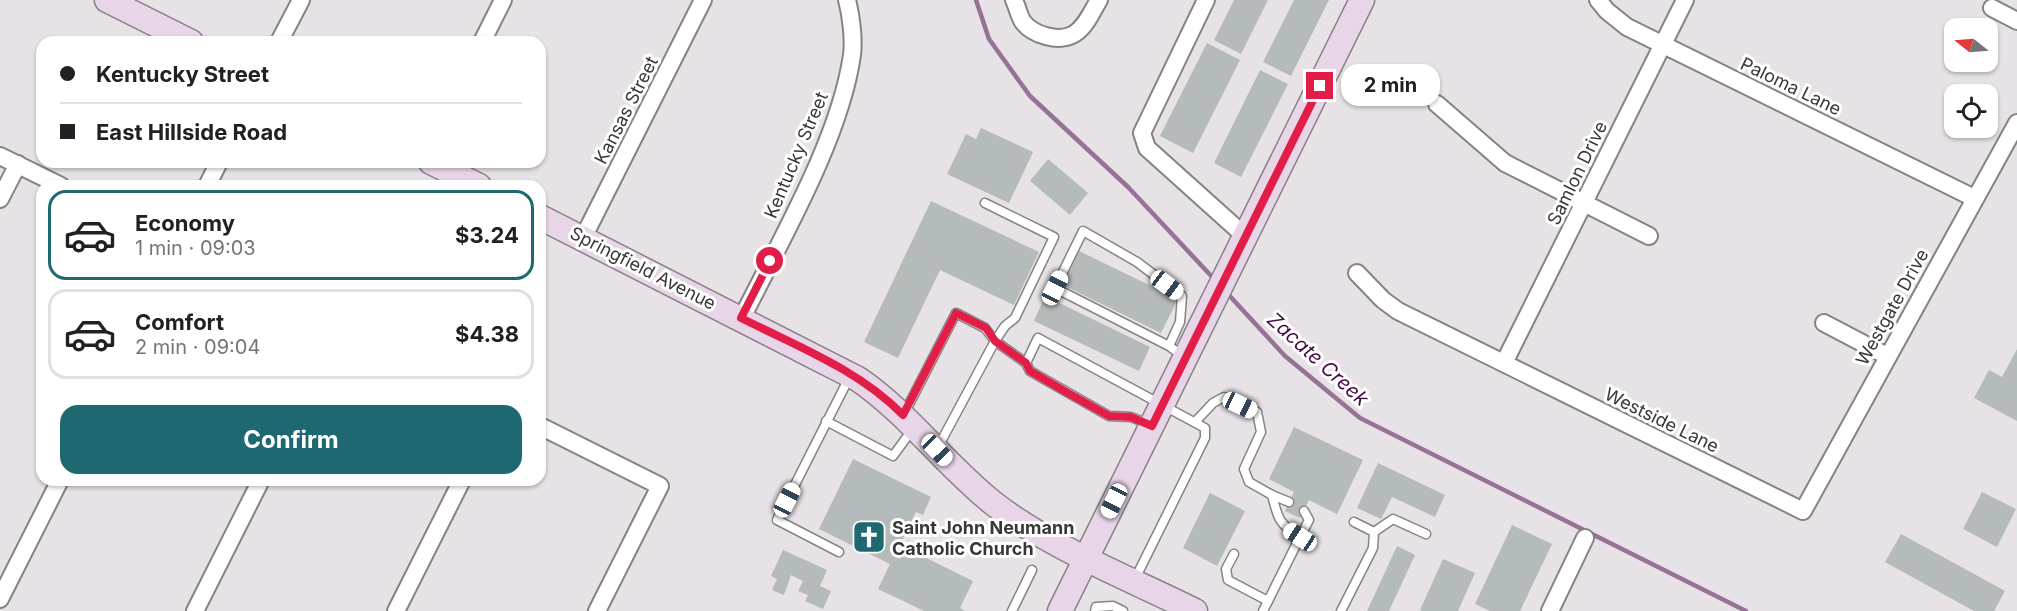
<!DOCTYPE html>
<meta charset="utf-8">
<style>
:root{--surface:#fff;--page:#f6f6f6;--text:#202124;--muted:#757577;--line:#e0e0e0;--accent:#1e6872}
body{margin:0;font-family:Inter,sans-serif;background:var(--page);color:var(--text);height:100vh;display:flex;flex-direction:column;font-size:22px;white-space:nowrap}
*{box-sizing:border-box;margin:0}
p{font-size:20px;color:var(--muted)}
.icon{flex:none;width:33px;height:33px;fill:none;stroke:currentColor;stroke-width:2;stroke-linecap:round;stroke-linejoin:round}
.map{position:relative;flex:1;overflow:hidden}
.side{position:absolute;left:36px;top:180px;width:510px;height:306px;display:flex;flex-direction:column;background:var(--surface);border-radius:18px;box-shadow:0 2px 4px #0004}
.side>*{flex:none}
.top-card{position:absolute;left:36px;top:36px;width:510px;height:132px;border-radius:18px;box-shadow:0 2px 4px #0004;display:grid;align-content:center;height:132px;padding:0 24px;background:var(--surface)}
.needle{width:39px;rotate:287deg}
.controls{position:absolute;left:1944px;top:18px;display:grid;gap:12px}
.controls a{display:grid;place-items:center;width:54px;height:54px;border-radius:12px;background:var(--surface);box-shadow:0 2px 4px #0004;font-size:30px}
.end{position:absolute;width:27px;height:27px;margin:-14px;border:8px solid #e11d48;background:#fff;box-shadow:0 0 0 3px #fff}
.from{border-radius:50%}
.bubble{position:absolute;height:42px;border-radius:18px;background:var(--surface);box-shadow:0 2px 4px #0004;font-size:20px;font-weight:700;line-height:42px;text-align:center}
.car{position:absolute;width:18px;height:36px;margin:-18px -9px;border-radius:8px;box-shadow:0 0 4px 2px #0007;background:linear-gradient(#fff 24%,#345 0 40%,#fff 0 76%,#345 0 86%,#fff 0)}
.top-card b{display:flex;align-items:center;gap:21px;height:57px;font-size:22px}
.top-card b+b{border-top:2px solid var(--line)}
.top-card i{width:15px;height:15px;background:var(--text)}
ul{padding:10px 0 0;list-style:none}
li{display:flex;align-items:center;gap:18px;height:90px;margin:0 12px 9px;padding:0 12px;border:3px solid var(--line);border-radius:18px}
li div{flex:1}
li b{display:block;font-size:22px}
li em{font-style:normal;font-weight:700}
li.active{border-color:var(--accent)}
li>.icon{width:54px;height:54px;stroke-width:1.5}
.button{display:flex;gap:12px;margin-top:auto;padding:12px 24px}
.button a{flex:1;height:69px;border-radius:18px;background:var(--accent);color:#fff;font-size:24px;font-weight:700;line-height:69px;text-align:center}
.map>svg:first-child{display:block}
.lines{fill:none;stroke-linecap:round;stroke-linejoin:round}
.stream{stroke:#967294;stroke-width:4.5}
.building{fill:#b5babb}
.lane-casing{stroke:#868385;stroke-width:11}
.street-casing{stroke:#868385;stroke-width:20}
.secondary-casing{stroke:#868385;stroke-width:27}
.lane{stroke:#fff;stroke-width:8}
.street{stroke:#fff;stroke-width:16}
.secondary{stroke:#e9d5e8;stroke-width:24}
.route{stroke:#e11d48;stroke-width:8}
.labels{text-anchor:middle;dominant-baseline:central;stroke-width:6;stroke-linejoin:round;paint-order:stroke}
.street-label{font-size:18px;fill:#383738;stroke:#fff}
.poi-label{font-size:18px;font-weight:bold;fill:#383738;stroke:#fff;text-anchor:start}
.water-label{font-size:20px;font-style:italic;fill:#480947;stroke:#fff}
</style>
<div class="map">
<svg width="2017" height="611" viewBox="0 0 2017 611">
<rect width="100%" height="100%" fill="#e6e2e5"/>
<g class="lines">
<g class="stream">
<polyline points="976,0 989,39 1030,96 1128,187 1215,280"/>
<polyline points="1227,293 1285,356 1360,418 1746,611"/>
</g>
</g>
<g class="building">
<polygon points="1234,0 1268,0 1241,54 1214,40"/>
<polygon points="1294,0 1329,0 1291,76 1263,62"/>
<polygon points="1207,43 1240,60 1193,153 1160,136"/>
<polygon points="1260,70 1288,84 1241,177 1214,163"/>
<polygon points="981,128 1033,152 1009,203 947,174 966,134 976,139"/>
<polygon points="1048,159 1088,193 1070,215 1030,181"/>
<polygon points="931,201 1039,252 1014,305 940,270 898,358 864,342"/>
<polygon points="1079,251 1178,299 1161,333 1063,285"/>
<polygon points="1045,296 1150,347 1139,371 1034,321"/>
<polygon points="2017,349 2017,421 1974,398 1989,370 2002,377"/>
<polygon points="1294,427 1363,460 1337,514 1309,500 1300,518 1285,511 1294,492 1269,479"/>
<polygon points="853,459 931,497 923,515 916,512 900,545 973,581 960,608 965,611 924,611 878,589 890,564 819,529"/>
<polygon points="1378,463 1445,495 1435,517 1392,497 1381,519 1357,508"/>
<polygon points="1982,492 2016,509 1997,547 1963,529"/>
<polygon points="1210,493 1245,511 1217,566 1183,548"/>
<polygon points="1512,525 1552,544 1520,611 1490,611 1475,604"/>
<polygon points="1901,534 2005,591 1994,611 1974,611 1885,562"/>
<polygon points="1397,546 1415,555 1389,611 1367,611"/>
<polygon points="783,550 827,570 820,586 831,591 823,609 805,601 808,595 798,591 803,581 791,575 784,595 772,590 777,579 771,576"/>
<polygon points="1443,559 1475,573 1458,611 1422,611 1420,610"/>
</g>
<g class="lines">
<g class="lane-casing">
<g id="lane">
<polyline points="1169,346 1180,322 1182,296 1137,262 1083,231 1055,288 1169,346 1183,356"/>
<polyline points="1026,363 1038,338 1205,428 1205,438 1134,581"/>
<polyline points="904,414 956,313 985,328 995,341 1026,363 1030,371 1109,416 1131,417 1151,425"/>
<polyline points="826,421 893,456 912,430"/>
<path d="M 1195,422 L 1213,403 L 1224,397 L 1257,412 L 1261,432 L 1244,469 L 1249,482 L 1272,495 C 1278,519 1279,524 1300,537 L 1263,611"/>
<polyline points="937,449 995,341 1005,326 1015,318 1054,237 985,203"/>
<polyline points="1272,495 1289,502"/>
<polyline points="1374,532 1393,519 1426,534"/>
<polyline points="1300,537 1309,520 1304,511"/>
<polyline points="839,552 777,520 849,378"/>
<polyline points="1234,554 1226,569 1228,580 1268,601"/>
<polyline points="1012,611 1032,570"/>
<polyline points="1095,611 1096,607 1113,606 1123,611"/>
<polyline points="1341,611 1373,548 1374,532 1354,522"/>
</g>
</g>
<g class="street-casing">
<g id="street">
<path d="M 1014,0 C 1017,6 1019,16 1023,22 C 1033,35 1059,43 1074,34 C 1086,27 1092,11 1099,0"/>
<polyline points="1206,0 1142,133 1147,148 1246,237"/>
<polyline points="1598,0 1607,11 1627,27 1974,198"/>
<polyline points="1992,8 2017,21"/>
<polyline points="279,42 301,0"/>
<polyline points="482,42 503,0"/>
<polyline points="1437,104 1505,163 1649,236"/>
<polyline points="0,156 61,186"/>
<polyline points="207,186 219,162"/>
<polyline points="0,199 18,164"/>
<polyline points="583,238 703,0"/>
<polyline points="1357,273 1383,300 1398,311 1803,511 2017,123"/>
<path d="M 742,318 C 780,241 840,139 852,55 C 854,39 851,15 847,0"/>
<polyline points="1824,323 1887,356"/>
<polyline points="1504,363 1685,0"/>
<polyline points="540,426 660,486 597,611"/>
<polyline points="0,599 60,480"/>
<polyline points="195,611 261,480"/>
<polyline points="396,611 462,480"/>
<polyline points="1550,611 1585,538"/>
</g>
</g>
<g class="secondary-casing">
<g id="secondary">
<polyline points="107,0 191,42"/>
<polyline points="431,162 479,186"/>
<path d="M 540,217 L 858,379 C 909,414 945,465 993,503 C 1049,547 1131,579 1195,611"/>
<polyline points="1060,611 1362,0"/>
</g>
</g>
<use href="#lane" class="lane"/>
<use href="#street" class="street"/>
<use href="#secondary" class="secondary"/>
</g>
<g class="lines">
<path class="route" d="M 770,261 L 741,318 C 797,346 859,370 903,415 L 956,313 L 986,328 L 995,341 L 1026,363 L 1030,371 L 1068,393 L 1109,416 L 1131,417 L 1152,426 L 1320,86"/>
</g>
<defs>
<g id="church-square" transform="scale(1.725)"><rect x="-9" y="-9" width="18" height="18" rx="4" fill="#1e6872" stroke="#fff"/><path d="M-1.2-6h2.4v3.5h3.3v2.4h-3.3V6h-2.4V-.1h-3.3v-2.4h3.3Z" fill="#fff"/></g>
</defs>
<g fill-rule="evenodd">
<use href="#church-square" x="869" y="537"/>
</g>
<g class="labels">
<g class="street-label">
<text transform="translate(1791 86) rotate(26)">Paloma Lane</text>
<text transform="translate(626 110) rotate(-63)">Kansas Street</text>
<text transform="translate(796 155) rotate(-67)">Kentucky Street</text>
<text transform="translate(1577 173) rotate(-64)">Samlon Drive</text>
<text transform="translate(643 268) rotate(27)">Springfield Avenue</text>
<text transform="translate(1892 307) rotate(-61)">Westgate Drive</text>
<text transform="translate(1662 420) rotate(26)">Westside Lane</text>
</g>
<g class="poi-label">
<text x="892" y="527">Saint John Neumann<tspan x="892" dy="21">Catholic Church</tspan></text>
</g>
<g class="water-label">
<text transform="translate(1318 359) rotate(42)">Zacate Creek</text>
</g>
</g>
</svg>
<div class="controls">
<a><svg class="needle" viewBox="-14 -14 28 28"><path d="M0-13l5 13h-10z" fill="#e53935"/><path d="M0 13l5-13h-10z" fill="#757577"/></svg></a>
<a><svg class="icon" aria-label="locate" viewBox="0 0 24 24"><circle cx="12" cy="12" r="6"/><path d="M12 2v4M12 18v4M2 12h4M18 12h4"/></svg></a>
</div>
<i class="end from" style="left:770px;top:261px"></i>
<i class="end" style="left:1320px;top:86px"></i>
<div class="bubble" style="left:1341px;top:64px;width:99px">2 min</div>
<i class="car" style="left:1167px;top:285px;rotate:127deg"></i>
<i class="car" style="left:1055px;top:288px;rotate:26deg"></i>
<i class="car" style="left:1240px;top:405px;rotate:115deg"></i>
<i class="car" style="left:937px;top:450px;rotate:136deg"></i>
<i class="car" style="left:787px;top:500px;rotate:27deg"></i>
<i class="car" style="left:1114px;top:501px;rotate:206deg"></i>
<i class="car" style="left:1300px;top:537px;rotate:303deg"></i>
<div class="top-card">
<b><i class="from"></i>Kentucky Street</b>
<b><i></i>East Hillside Road</b>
</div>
<section class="side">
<ul>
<li class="active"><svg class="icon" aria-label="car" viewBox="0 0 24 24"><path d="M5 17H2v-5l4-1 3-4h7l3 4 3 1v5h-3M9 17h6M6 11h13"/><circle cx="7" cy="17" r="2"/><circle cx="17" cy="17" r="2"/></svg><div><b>Economy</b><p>1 min · 09:03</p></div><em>$3.24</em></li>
<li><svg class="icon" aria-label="car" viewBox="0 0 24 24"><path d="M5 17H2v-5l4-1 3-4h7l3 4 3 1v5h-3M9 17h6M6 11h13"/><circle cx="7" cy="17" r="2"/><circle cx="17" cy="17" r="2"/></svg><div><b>Comfort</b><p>2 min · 09:04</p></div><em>$4.38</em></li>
</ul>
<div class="button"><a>Confirm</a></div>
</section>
</div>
